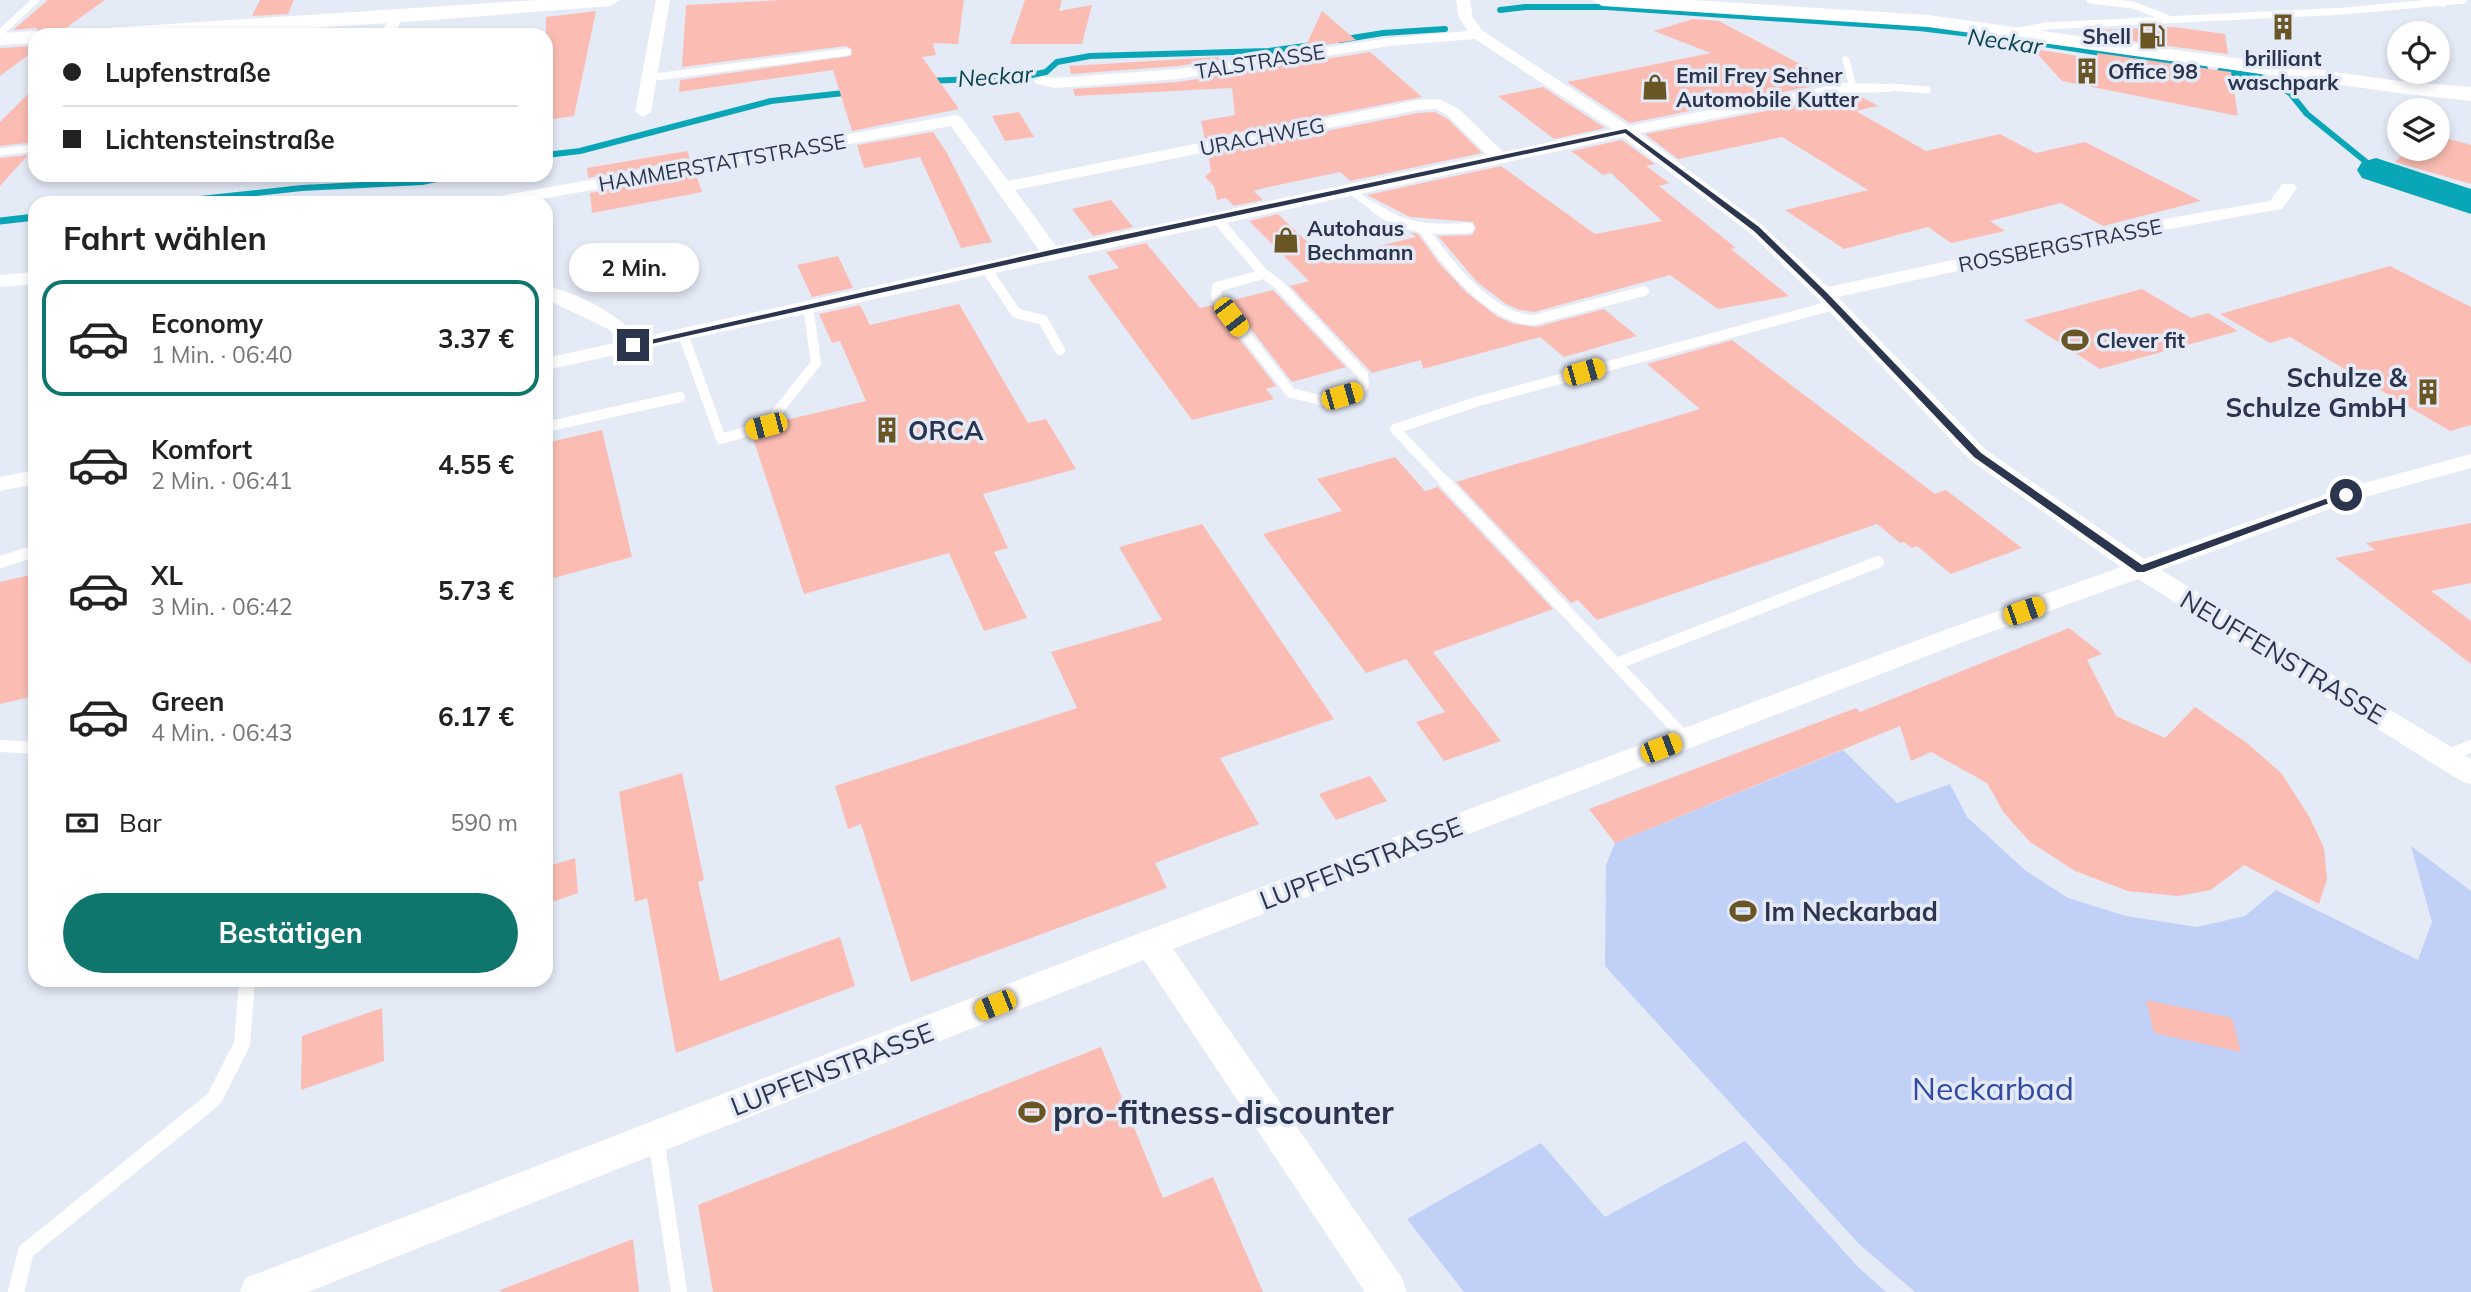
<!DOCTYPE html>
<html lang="de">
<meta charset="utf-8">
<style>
:root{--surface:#fff;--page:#f6f6f6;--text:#222;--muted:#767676;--line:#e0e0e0;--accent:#0f766e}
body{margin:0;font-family:Mulish,sans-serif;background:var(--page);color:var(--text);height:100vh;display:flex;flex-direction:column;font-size:26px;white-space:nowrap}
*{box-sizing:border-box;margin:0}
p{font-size:23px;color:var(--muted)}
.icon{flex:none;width:38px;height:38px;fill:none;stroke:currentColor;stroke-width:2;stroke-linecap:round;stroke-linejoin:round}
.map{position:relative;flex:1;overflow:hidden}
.drawer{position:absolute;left:28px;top:196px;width:525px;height:791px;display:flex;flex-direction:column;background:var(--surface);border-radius:21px;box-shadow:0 4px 10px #0003}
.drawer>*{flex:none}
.hud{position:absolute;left:28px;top:28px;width:525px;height:154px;border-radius:21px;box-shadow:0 4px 10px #0003;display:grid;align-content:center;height:154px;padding:0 35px;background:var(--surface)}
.fabs{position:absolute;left:2387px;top:21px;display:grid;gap:14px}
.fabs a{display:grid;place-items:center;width:63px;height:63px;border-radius:50%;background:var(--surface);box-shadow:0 4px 10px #0003;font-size:35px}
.end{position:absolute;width:32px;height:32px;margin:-16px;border:9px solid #2c354e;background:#fff;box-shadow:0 0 0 4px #fff}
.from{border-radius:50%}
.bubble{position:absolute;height:49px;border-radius:24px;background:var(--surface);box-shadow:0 4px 10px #0003;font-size:23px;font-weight:700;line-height:49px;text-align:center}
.car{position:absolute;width:21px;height:42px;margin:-21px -10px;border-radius:9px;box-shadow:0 0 5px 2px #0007;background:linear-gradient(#f5c518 24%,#345 0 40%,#f5c518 0 76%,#345 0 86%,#f5c518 0)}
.hud b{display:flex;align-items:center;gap:24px;height:66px;font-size:26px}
.hud b+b{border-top:2px solid var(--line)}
.hud i{width:18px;height:18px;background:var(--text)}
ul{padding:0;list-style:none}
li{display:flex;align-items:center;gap:21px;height:116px;margin:0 14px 10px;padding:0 21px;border:4px solid transparent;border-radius:21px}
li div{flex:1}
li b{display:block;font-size:26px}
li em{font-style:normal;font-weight:700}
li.current{border-color:var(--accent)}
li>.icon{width:63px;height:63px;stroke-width:1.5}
h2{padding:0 35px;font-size:32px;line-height:84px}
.pay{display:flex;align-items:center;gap:18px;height:77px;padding:0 35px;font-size:26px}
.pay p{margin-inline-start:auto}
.action{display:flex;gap:14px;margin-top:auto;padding:14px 35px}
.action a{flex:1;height:80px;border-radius:42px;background:var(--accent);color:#fff;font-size:28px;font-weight:700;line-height:80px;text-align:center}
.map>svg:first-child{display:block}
.green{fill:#c1d0f6}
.water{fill:#09a6b7}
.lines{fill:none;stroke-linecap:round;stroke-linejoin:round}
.stream-far1{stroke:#09a6b7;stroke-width:6}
.stream{stroke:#09a6b7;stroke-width:7}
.river{fill:#09a6b7;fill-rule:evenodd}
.building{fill:#fbbdb3}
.lane-far3{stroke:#fff;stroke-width:7}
.lane-far2{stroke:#fff;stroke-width:10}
.lane-far1{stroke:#fff;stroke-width:12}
.lane{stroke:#fff;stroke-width:16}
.street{fill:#fff;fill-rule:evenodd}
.secondary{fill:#fff;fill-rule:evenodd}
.route{fill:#2c354e}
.labels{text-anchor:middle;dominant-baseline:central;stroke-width:7;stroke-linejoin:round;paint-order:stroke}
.far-poi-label{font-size:21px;font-weight:bold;fill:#2c354e;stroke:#e5eaf7;text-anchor:start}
.far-street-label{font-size:21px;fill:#2c354e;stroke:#e5eaf7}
.far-water-label{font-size:23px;font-style:italic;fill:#0a454c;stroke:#e5eaf7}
.poi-label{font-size:26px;font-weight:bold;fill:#2c354e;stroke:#e5eaf7;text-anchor:start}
.street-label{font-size:26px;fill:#2c354e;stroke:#e5eaf7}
.near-park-label{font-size:32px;fill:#334ca2;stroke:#e5eaf7}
.near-poi-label{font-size:32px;font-weight:bold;fill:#2c354e;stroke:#e5eaf7;text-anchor:start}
</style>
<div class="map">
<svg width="2471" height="1292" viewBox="0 0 2471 1292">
<rect width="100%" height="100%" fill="#e5eaf7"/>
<g class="green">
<polygon points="1843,750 1897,803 1950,784 1967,817 2026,871 2068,898 2126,916 2197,927 2245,916 2276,890 2418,960 2432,922 2411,846 2471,891 2471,1292 1915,1292 1859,1244 1605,966 1606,865 1615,843"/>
<polygon points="1745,1141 1858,1267 1886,1292 1464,1292 1407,1219 1541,1143 1605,1217"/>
</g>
<path class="water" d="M 343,175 L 434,175 C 407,183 374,186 346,180 Z"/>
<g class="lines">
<g class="stream-far1">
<polyline points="1500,10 1526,7 1606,7 1919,28 2012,39 2205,69"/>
<polyline points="1340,40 1383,33 1445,29"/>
<polyline points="2220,71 2260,77 2290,93 2307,114 2376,170"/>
<polyline points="927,81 1022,77 1046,72 1057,62 1090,56 1269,51 1319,44"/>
<polyline points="546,155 580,151 771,101 853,92"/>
<polyline points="163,203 302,188 422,182 455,175"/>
</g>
<polyline class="stream" points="0,221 35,217"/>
<polygon class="river" points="2376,158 2471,189 2471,214 2362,178 2357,170 2362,162"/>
</g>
<g class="building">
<polygon points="48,0 105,0 56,35 46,35 35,28 13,30"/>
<polygon points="260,0 294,0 288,14 252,16"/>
<polygon points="782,0 964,0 958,44 933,43 936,55 922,57 959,109 852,131 833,70 679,92 680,80 851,56 852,49 846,46 682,67 686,5"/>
<polygon points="1025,0 1062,0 1059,11 1092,5 1082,44 1010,44"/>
<polygon points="596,11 574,116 546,120 546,17"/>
<polygon points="1322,11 1356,40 1305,48"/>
<polygon points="1693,19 1719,21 1834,82 1630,123 1567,82 1711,53 1654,31"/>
<polygon points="2174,27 2225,34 2228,54 2094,36 2093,30"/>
<polygon points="35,46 35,50 0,76 0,48"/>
<polygon points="2033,49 2098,59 2097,53 2231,72 2238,116 2062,81"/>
<polygon points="1370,52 1422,97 1205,139 1201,121 1235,115 1232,88 1075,96 1073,89 1178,82"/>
<polygon points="1218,57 1221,60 1178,66 1071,74 1069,66"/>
<polygon points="35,87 35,142 0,146 0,122"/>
<polygon points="1543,87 1605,128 1554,139 1498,96"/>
<polygon points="1858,95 1878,106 1856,111 1926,151 2000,134 2036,153 2085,142 2201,201 2103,226 2061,203 1990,221 2005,231 1951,243 1928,227 1844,249 1785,210 1868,190 1782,137 1678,159 1645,134 1844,96"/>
<polygon points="1019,112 1034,137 1005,141 992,116"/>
<polygon points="1435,112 1449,120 1482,153 1350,181 1340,172 1264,188 1254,191 1263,200 1234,206 1226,198 1217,200 1214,186 1205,177 1211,171 1208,154 1418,113"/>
<polygon points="933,132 947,153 992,242 961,248 920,157 864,168 857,145"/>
<polygon points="2438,136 2471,145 2471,184 2395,162 2410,149 2438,149"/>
<polygon points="1622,140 1655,164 1646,166 1669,183 1659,186 1736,248 1731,249 1789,296 1718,309 1670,275 1534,312 1520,310 1506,304 1477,282 1438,236 1472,235 1476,228 1473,222 1410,217 1367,195 1501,166 1595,234 1662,221 1611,173 1603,175 1571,151"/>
<polygon points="687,151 690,159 588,178 587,168"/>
<polygon points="28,155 0,186 0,158"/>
<polygon points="696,174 702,192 592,213 590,193"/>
<polygon points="1111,200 1133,227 1093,236 1072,209"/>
<polygon points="1278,214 1325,259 1416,237 1410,232 1418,234 1439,263 1467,293 1498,317 1515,324 1536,327 1604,309 1637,336 1564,357 1540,337 1423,369 1421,360 1372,373 1290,286 1309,281 1249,221"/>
<polygon points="1146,243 1200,308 1213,305 1276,386 1266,389 1274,399 1192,420 1087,276 1119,268 1106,252"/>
<polygon points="838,256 853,288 812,297 797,265"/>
<polygon points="2390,266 2471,307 2471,425 2450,431 2290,337 2270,343 2220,314"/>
<polygon points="2142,289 2191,318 2208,313 2238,331 2100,369 2024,320"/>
<polygon points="1273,290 1274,291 1346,367 1292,382 1229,301"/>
<polygon points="959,304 1028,423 1046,419 1076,469 983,494 1008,548 994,552 1027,618 984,631 949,553 804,594 753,438 788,428 786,420 866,401 840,341 832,343 819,314 860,305 870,325"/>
<polygon points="1732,340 1935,494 1946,490 2022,548 1951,574 1917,546 1912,548 1904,542 1900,543 1877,524 1597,620 1578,600 1571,603 1456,482 1700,409 1647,364"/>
<polygon points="602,430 632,557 546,580 546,443"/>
<polygon points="1395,457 1425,491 1438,487 1553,609 1433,652 1501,741 1444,761 1416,722 1445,712 1406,659 1366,673 1263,534 1342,511 1317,479"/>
<polygon points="2471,523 2471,583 2431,591 2471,621 2471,664 2335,558 2375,550 2366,543"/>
<polygon points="1202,524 1334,719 1220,758 1259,824 1155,863 1167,888 911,982 861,824 848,829 835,786 1077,708 1051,652 1162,620 1119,547"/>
<polygon points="35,574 35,696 0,704 0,582"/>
<polygon points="2069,628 2102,654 2087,660 2116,716 2165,738 2195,707 2247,743 2282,774 2310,818 2324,848 2327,879 2319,904 2244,865 2211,890 2178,896 2128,891 2075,871 2030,842 2004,813 1987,783 1931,752 1911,761 1900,726 1615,843 1589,809 1856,708 1860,712"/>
<polygon points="682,773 704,880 698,882 720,981 840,937 855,986 676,1053 647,898 635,902 619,792"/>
<polygon points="1370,776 1387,801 1336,820 1319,794"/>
<polygon points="575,858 578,893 546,904 546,867"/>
<polygon points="2146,1000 2232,1018 2241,1052 2154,1033"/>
<polygon points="382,1008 384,1061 301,1090 302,1036"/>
<polygon points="1101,1047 1163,1198 1213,1177 1263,1292 713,1292 698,1205"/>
<polygon points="633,1239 639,1292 501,1292 500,1290"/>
</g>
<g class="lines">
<g class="lane-far3">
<polyline points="2090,0 2133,5 2167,18"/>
<polyline points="2014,32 2046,26 2345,11 2463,0"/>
<polyline points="0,33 36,0"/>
<polyline points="1977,39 1980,27"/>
<polyline points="1846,60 1853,87"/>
<polyline points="648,78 847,52"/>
<polyline points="1891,87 1927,90"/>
<polyline points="0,152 35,148"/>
<polyline points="1350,190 1377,210"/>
</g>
<g class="lane-far2">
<path d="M 1375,208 C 1405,230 1433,230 1469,228"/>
<polyline points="1216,218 1263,273 1279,285 1363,375 1364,385 1359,391 1325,401 1291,393 1216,297 1217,287 1263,274"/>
<path d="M 1425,231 C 1447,264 1492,320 1534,320 L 1644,291"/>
<polyline points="985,267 1016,313 1043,320 1060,350"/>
<polyline points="683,334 721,439 766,426 816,363 808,306"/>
<polyline points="546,427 680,397"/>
<polyline points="1445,482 1395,429 1479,401 1834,305"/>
</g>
<g class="lane-far1">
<polyline points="1443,480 1616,664"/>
<polyline points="0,562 35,551"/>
<polyline points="1686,739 1616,664 1878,562"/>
<polyline points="0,746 35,748"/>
<polyline points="2446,756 2471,746"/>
</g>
<g class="lane">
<polyline points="656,1138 679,1292"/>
<polyline points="16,1292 26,1251 214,1099 242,1044 247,980"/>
</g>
<g class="street">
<polygon points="656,0 670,0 651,112 643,117 635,112"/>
<path d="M 1456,0 L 1470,0 L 1473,18 L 1483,31 L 1629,126 L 1844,83 L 1896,84 L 1899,87 L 1891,92 L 1844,93 L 1639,133 L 1762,225 L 1828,287 L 2058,237 L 2270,201 L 2282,184 L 2294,184 L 2297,188 L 2282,209 L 2276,210 L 2058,249 L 1838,297 L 1986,450 L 2144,559 L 2338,490 L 2471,454 L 2471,468 L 2354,500 L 2161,570 L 2471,759 L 2471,784 L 2461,781 L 2138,579 L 1963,642 L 1173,949 L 1402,1278 L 1407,1292 L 1365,1292 L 1144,960 L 308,1292 L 240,1292 L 245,1278 L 259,1273 L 1140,933 L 1945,630 L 2121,567 L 1970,460 L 1817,298 L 1750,233 L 1623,137 L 546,370 L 546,358 L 619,342 L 610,330 L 546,299 L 546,286 C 579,294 616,312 638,338 L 1039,250 L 951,126 L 519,203 L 480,203 L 489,198 L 955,115 L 961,117 L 1008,181 L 1418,100 L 1439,99 L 1459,109 L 1503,152 L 1612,129 L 1475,39 L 1390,46 L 1178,79 L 1055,88 L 1037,84 L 1034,81 L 1042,76 L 1055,78 L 1178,69 L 1390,38 L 1468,31 L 1459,18 ZM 1436,109 L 1447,115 L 1487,155 L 1056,246 L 1015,190 L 1418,110 Z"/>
<polygon points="2429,0 2448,0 2450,3 2443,7"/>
<polygon points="396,13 403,17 394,35 380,35 391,14"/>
<polygon points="35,272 35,284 0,287 0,275"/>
<polygon points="35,470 35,484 0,491 0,477"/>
</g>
<g class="secondary">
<path d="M 537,0 L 620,0 L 610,6 C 434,20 259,35 82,35 L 85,31 L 92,29 Z"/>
<polygon points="1592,0 1692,0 1928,15 2399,81 2471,87 2471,101 2399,93 1928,27 1602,6"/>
<polygon points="35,31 44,35 35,35 35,43 0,45 0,33"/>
</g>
</g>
<polygon class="route" points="1626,129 1759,227 1827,293 1981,453 2142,565 2342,493 2351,495 2144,572 2137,572 1974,457 1821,296 1754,231 1625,133 1051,255 633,348 628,345 1051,250"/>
<defs>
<g id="building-bare" transform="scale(2.1)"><path d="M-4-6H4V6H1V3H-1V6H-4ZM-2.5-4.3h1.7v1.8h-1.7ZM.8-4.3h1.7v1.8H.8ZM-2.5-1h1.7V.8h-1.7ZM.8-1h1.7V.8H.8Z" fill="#695624" stroke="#e5eaf7" stroke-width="2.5" paint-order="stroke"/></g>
<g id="fuel-bare" transform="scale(2.1)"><path d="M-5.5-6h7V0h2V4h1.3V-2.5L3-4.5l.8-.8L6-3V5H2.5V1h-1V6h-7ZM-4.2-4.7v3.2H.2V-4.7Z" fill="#695624" stroke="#e5eaf7" stroke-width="2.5" paint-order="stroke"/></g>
<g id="shop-bare" transform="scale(2.1)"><path d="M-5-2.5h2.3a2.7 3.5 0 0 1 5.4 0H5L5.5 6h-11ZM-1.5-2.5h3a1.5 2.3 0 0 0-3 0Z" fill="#695624" stroke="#e5eaf7" stroke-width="2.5" paint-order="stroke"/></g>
<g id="stadium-bare" transform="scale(2.1)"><path d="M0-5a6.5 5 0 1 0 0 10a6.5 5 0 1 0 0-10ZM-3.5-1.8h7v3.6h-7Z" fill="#695624" stroke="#e5eaf7" stroke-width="2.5" paint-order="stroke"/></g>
</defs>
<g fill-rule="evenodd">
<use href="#building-bare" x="2283" y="27"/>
<use href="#fuel-bare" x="2152" y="36"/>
<use href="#building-bare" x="2087" y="71"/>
<use href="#shop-bare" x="1655" y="87"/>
<use href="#shop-bare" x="1286" y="240"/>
<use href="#stadium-bare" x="2075" y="340"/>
<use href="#building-bare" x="2428" y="392"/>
<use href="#building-bare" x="887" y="430"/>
<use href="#stadium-bare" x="1743" y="911"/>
<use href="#stadium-bare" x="1032" y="1112"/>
</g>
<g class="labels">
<g class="far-poi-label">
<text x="2131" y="36" text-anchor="end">Shell</text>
<text x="2283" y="58" text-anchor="middle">brilliant<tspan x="2283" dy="24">waschpark</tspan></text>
<text x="2108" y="71">Office 98</text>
<text x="1676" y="75">Emil Frey Sehner<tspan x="1676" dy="24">Automobile Kutter</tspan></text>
<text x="1307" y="228">Autohaus<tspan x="1307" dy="24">Bechmann</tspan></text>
<text x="2096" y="340">Clever fit</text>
</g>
<g class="far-street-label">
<text transform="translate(1260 61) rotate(-9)">TALSTRASSE</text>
<text transform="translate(1262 136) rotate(-11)">URACHWEG</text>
<text transform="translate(722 162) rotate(-10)">HAMMERSTATTSTRASSE</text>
<text transform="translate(2060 245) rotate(-11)">ROSSBERGSTRASSE</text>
</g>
<g class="far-water-label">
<text transform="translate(2005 41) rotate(8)">Neckar</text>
<text transform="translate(995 76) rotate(-4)">Neckar</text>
</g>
<g class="poi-label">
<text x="2407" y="377" text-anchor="end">Schulze &amp;<tspan x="2407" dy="30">Schulze GmbH</tspan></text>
<text x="908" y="430">ORCA</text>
<text x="1764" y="911">Im Neckarbad</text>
</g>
<g class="street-label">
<text transform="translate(2283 657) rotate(31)">NEUFFENSTRASSE</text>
<text transform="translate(1361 863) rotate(-21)">LUPFENSTRASSE</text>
<text transform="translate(832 1069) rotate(-21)">LUPFENSTRASSE</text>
</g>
<g class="near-park-label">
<text x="1993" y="1088">Neckarbad</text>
</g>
<g class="near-poi-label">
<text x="1053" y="1112">pro-fitness-discounter</text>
</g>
</g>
</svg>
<div class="fabs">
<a><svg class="icon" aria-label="locate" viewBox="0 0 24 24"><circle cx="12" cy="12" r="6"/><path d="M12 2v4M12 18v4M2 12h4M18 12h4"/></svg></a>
<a><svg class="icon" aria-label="layers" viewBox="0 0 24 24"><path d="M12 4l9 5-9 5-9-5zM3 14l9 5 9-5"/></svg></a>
</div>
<i class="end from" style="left:2346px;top:495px"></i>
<i class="end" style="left:633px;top:345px"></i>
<div class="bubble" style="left:569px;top:243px;width:130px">2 Min.</div>
<i class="car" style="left:1231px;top:317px;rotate:143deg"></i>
<i class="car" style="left:1584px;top:372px;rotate:74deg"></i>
<i class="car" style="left:1342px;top:396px;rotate:74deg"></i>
<i class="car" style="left:766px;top:426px;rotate:255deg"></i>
<i class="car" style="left:2024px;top:611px;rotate:71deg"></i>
<i class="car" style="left:1661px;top:748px;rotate:69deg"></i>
<i class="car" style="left:995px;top:1005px;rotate:248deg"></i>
<div class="hud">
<b><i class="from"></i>Lupfenstraße</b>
<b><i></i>Lichtensteinstraße</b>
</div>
<section class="drawer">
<h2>Fahrt wählen</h2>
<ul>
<li class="current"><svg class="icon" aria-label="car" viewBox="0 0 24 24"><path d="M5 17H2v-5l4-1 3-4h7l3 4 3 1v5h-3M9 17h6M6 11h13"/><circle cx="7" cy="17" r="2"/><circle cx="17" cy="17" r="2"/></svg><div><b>Economy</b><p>1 Min. · 06:40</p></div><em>3.37 €</em></li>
<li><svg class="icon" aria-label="car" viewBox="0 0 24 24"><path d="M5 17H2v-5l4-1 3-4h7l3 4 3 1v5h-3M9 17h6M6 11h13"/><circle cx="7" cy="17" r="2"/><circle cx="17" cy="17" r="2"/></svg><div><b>Komfort</b><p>2 Min. · 06:41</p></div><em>4.55 €</em></li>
<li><svg class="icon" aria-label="car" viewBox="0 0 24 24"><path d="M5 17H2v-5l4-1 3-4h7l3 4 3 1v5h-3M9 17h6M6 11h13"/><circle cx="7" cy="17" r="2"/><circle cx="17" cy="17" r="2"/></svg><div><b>XL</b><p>3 Min. · 06:42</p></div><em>5.73 €</em></li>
<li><svg class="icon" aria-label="car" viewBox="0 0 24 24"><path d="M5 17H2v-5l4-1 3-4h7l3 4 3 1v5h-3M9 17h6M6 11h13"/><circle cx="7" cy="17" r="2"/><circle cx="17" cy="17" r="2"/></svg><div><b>Green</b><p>4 Min. · 06:43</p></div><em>6.17 €</em></li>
</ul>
<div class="pay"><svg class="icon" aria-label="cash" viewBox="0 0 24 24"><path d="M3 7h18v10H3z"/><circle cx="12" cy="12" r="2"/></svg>Bar<p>590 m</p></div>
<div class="action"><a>Bestätigen</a></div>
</section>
</div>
